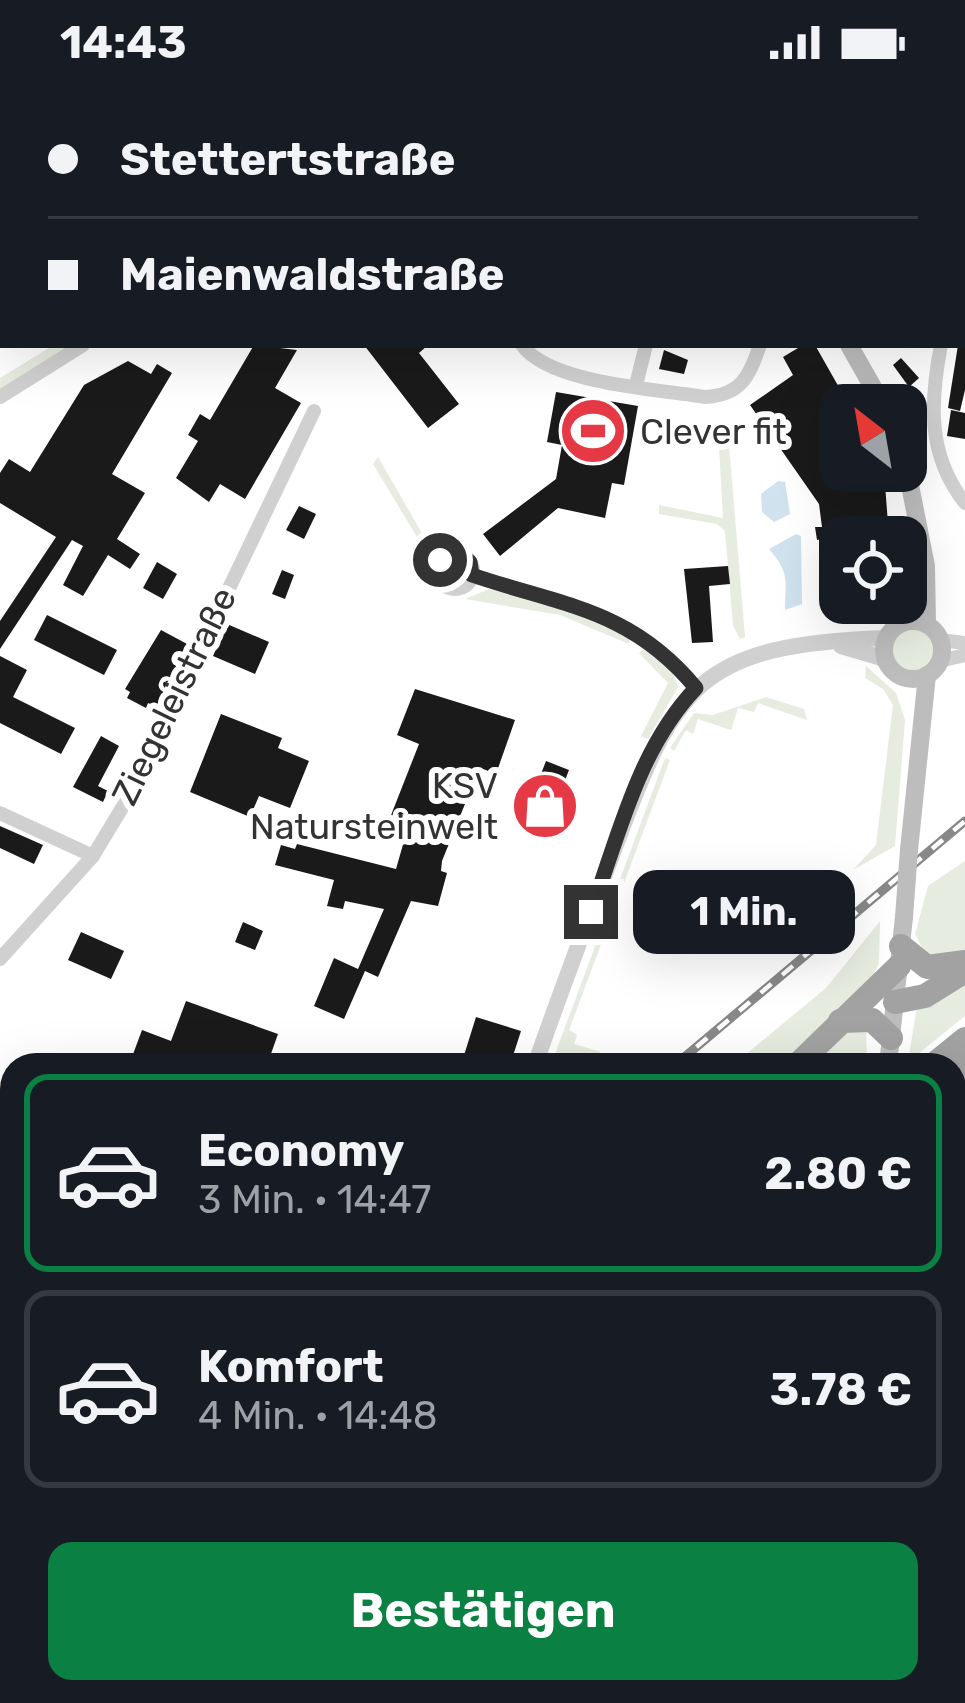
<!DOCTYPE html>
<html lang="de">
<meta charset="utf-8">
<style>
:root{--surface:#171b24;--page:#20242c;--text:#f1f3f6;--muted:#9ea1a6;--line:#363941;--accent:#0b8043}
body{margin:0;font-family:Rubik,sans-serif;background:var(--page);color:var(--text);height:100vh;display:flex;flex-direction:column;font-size:45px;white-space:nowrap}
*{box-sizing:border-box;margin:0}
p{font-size:39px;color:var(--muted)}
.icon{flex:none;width:66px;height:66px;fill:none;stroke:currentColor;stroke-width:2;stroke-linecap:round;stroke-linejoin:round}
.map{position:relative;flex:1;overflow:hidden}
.details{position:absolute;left:0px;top:969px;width:966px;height:651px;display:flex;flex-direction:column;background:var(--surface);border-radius:36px 36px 0 0;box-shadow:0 12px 48px #0002}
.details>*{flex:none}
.banner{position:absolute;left:0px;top:0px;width:966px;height:264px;box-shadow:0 12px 48px #0002;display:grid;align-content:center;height:264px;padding:0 48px;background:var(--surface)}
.needle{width:78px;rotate:329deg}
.fabs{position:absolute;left:819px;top:300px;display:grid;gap:24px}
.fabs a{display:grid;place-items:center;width:108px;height:108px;border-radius:24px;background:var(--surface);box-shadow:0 12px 48px #0002;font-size:60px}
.end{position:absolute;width:54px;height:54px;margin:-27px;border:15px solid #333;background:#fff;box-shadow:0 0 0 6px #fff}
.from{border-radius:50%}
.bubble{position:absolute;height:84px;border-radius:24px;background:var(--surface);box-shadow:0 12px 48px #0002;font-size:39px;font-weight:700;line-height:84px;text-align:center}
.banner b{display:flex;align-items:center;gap:42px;height:114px;font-size:45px}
.banner b+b{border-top:3px solid var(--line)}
.banner i{width:30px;height:30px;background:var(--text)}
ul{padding:21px 0 0;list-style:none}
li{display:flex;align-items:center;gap:36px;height:198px;margin:0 24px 18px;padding:0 24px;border:6px solid var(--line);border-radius:24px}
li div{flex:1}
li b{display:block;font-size:45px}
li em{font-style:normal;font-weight:700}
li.selected{border-color:var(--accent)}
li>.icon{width:108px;height:108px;stroke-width:1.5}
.primary-button{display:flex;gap:24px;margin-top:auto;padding:24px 48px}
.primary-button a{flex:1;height:138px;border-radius:24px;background:var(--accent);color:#fff;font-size:48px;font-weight:700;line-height:138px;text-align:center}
.status{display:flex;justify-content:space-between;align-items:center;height:84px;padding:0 60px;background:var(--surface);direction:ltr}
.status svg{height:33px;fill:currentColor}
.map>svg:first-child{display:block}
.green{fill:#e6ecdf}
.water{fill:#cfe2ee}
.building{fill:#1a1a1a}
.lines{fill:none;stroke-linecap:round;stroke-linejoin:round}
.minor{stroke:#d0d0d0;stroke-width:14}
.tertiary{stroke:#d0d0d0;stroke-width:16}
.secondary{stroke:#bdbdbd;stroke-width:18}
.trunk{stroke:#a2a2a2;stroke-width:24}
.rail-casing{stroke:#888;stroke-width:9}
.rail{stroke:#fff;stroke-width:4.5;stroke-dasharray:14;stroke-linecap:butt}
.secondary-bridge{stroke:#bdbdbd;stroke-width:18}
.route{stroke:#333;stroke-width:15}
.labels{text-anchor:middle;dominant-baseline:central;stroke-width:12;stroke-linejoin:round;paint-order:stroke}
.poi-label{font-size:36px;fill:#333;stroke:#fff;text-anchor:start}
.street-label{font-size:36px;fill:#333;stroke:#fff}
</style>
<div class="status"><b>14:43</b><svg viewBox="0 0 49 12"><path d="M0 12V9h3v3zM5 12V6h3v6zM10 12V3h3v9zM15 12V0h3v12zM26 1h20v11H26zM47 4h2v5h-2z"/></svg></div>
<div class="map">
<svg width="965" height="1619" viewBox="0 0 965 1619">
<rect width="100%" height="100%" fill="#fff"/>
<g class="green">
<polygon points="54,261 71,261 0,305 0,294"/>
<polygon points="729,361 745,553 740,555 733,541 725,447 717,440 659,430 659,421 723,434 719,362"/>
<polygon points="378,373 434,470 429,473 373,380"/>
<polygon points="489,505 563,522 630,554 629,560 560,531 465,515"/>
<circle cx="912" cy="566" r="21"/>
<polygon points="645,563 672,585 678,603 648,655 641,652 668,599 639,569"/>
<polygon points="866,582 896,609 905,636 895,762 853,786 876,761 893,621 883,605 865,594"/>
<polygon points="766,613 804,625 807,636 758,619 754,628 738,624 731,646 698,635 693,650 686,646 674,667 670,664 694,629 713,631"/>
<polygon points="665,674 670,676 569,946 577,951 574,960 601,968 581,981 551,981"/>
<polygon points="965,777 965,871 928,875 915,850 928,802"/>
<polygon points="880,837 879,879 871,896 783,981 733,981 826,904"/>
<polygon points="965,892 965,932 908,978 917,922"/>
<polygon points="866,938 867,981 801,981 831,949"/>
<polygon points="965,994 965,1065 954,1069 954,1003"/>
<polygon points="0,1284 12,1290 12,1523 0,1533"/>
<polygon points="12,1557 12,1608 47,1608 32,1619 0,1619 0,1567"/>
<polygon points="137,1608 676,1608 672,1619 122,1619"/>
</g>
<g class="water">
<polygon points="778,397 785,398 790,430 774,438 762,428 761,410"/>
<path d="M 796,450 L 801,452 L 802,520 L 785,526 C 785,498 791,490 769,465 Z"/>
</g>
<g class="building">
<polygon points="965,251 965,306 960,327 948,324 958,261"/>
<polygon points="254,261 297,266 275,304 301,319 245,415 220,400 209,418 176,394 198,357 188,351 200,330 210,336"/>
<polygon points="364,261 428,261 419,269 459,320 428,344"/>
<polygon points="803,261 815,261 849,321 840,321 840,387 884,387 889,453 840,453 840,519 887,519 859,533 843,528 829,515 822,455 817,456 815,443 822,443 819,420 750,321 793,291 783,273"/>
<polygon points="664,266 688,276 684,290 659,285"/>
<polygon points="901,274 919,294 909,303 893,281"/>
<polygon points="128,277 151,290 157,280 172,289 112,390 145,409 117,455 140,470 130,485 108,471 83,512 63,501 83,462 72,456 0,565 0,537 56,453 0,419 0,389 9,375 30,388 84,301"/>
<polygon points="556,308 638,322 624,401 612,399 605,434 558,424 500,472 483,450 556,395 562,361 547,358"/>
<polygon points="951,326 965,329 965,355 947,352"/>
<polygon points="299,422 316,430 304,455 286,446"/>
<polygon points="157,478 177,490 163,515 143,504"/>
<polygon points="728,482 730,500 709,502 713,558 692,559 684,485"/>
<polygon points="282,486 294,491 285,515 272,510"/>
<polygon points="47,531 117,566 104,591 34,556"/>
<polygon points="227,540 269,558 255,590 213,572"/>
<polygon points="161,546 189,561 157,623 148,619 146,624 127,614 130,608 125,605"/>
<polygon points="0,572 27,586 13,613 75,644 61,670 0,639"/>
<polygon points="415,605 515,636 496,690 483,685 467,715 442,777 441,787 447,789 438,822 411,817 378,893 365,887 344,935 314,922 334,874 358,885 384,825 345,817 343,825 327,822 334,796 275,781 281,761 295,765 297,760 396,785 404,757 384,749 419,660 397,651"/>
<polygon points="221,630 282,654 278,664 309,677 290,724 259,712 250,733 190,708"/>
<polygon points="101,652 119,662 98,702 108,707 103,718 73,703"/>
<polygon points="546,677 569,686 564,699 541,690"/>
<polygon points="0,742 43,761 34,780 0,764"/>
<polygon points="243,838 263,847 255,866 235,858"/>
<polygon points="81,848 124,867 111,895 68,876"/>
<polygon points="186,917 278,950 267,981 129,981 142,946 171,957"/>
<polygon points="476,933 521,947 510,981 461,981"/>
</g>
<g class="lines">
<g class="minor">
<polyline points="133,0 134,3"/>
<polyline points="237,0 238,3"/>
<polyline points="829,0 831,3"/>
<polyline points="470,3 474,0"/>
<polyline points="0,26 3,32"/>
<polyline points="963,27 965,27"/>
<polyline points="0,147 3,145"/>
<path d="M 522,261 C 550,300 658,305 705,313 C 742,311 749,292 760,261"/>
<path d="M 941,261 C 930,318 927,371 965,419"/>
<polyline points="636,301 646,261"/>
<polyline points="0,313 83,261"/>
<circle cx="455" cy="487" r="18"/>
<path d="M 472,491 C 563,522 631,525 696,605"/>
<polyline points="940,556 965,559"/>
<polyline points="939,577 965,571"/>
<polyline points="0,729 93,772"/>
<polyline points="0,875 93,772 131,709 314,327"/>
<polyline points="0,1068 12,1090"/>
</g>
<g class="tertiary">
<polyline points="841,562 885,575"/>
<path d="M 535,981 C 560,909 587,838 614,766 C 676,599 698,561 886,554"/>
</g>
<g class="secondary">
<polyline points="644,0 646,3"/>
<polyline points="849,261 883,321"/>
<polyline points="906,381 926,482 927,540"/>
<circle cx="913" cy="566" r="29"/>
<polyline points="909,766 927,591"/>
<polyline points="888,981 904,833"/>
<polyline points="872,1608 878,1619"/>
</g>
<g class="trunk">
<polyline points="901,862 927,883 965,878"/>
<polyline points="895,918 925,912 965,887"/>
<polyline points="840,937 872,936 891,954"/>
<polyline points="797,981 899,882"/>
<polyline points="933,981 965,955"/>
<polyline points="954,991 965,982"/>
<polyline points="748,1615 814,1614"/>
<polyline points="64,1619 80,1608"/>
<polyline points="100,1619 116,1608"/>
</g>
<g class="rail-casing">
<g id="rail">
<polyline points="675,981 965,737"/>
<polyline points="0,1558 12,1548"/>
</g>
</g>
<use href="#rail" class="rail"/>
<polyline class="secondary-bridge" points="904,833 909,766"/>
</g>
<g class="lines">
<path class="route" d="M 440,476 L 459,469 L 470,478 L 472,491 C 563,522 631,525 696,604 C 638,665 619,751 591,828"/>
</g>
<defs>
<g id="stadium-disc" transform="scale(3.45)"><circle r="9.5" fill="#e63946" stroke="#fff"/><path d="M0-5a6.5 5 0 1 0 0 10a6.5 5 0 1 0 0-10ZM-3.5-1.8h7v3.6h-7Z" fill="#fff"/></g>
<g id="shop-disc" transform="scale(3.45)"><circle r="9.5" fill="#e63946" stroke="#fff"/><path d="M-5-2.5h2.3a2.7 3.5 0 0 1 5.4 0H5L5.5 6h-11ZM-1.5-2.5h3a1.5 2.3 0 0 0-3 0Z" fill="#fff"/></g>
</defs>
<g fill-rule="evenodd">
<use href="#stadium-disc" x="593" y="347"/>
<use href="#shop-disc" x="545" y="722"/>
</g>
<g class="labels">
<g class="poi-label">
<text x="640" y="347">Clever fit</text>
<text x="498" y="701" text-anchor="end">KSV<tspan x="498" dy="41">Natursteinwelt</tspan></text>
</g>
<g class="street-label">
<text transform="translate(174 612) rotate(-64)">Ziegeleistraße</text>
</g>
</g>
</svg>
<div class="fabs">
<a><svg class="needle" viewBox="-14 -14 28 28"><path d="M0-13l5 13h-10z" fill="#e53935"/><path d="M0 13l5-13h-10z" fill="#9ea1a6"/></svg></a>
<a><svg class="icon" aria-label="locate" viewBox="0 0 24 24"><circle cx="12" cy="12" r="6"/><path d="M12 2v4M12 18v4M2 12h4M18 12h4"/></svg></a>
</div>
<i class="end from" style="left:440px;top:476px"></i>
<i class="end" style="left:591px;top:828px"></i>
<div class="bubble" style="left:633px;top:786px;width:222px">1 Min.</div>
<div class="banner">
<b><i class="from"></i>Stettertstraße</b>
<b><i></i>Maienwaldstraße</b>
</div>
<section class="details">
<ul>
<li class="selected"><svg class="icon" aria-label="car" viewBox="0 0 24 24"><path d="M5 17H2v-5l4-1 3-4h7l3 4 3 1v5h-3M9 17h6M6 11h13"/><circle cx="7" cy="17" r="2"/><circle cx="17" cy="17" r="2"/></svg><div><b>Economy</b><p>3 Min. · 14:47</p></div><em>2.80 €</em></li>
<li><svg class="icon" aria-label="car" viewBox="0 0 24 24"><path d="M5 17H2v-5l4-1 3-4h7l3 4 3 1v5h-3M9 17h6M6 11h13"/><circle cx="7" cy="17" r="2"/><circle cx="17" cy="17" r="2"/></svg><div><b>Komfort</b><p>4 Min. · 14:48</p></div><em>3.78 €</em></li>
</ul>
<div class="primary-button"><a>Bestätigen</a></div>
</section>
</div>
